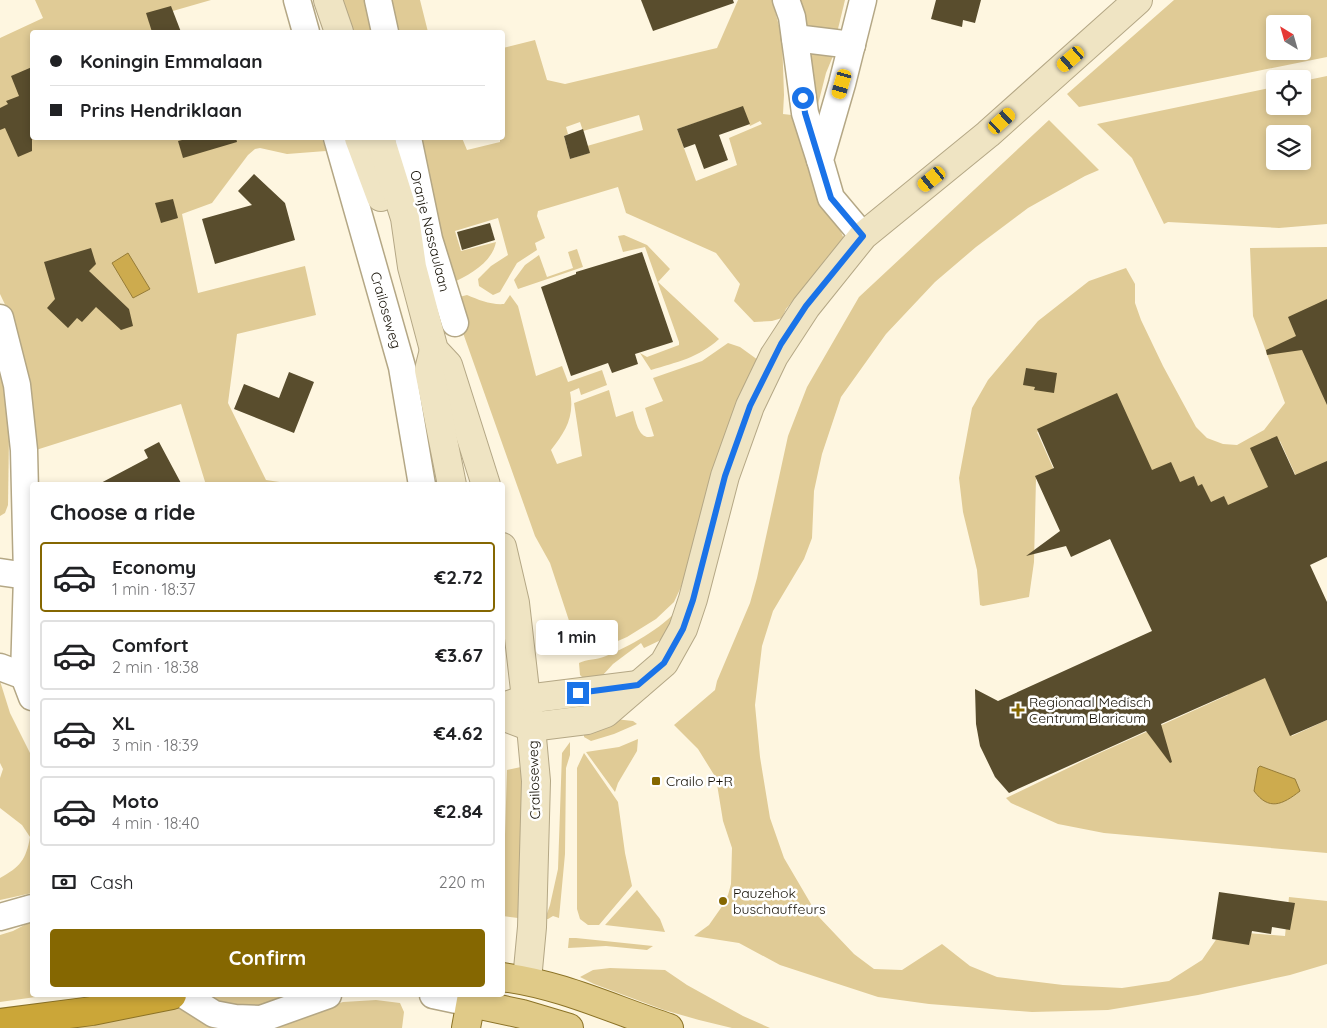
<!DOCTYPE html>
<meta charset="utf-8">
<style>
:root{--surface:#fff;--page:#f2f2f2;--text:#202124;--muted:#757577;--line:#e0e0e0;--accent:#856701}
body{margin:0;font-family:Quicksand,sans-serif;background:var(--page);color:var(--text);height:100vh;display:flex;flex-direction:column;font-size:19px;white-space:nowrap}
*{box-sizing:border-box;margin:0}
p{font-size:16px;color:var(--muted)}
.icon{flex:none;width:28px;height:28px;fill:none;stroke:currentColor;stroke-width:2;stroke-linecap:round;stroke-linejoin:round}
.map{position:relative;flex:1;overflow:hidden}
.drawer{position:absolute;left:30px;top:482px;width:475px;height:515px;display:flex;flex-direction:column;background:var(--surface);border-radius:5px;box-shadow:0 2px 8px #0003}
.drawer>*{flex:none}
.hud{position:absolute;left:30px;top:30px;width:475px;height:110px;border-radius:5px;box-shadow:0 2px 8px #0003;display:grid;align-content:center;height:110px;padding:0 20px;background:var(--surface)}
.needle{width:32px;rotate:323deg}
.tools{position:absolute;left:1266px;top:15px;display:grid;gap:10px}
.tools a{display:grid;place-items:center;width:45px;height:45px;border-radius:5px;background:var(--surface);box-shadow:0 2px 8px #0003;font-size:25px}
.end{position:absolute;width:22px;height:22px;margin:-11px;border:6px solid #1a73e8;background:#fff;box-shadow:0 0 0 2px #fff}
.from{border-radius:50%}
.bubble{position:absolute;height:35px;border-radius:5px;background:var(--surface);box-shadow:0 2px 8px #0003;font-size:16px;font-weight:700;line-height:35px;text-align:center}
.car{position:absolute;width:15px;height:30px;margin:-15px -8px;border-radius:6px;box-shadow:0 0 4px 1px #0007;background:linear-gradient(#f5c518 24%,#345 0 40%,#f5c518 0 76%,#345 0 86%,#f5c518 0)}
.hud b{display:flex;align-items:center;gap:18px;height:48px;font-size:19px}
.hud b+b{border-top:1px solid var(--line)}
.hud i{width:12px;height:12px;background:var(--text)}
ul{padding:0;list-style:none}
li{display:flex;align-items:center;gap:15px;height:70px;margin:0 10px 8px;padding:0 10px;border:2px solid var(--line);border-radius:5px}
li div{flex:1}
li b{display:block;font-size:19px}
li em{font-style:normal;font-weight:700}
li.active{border-color:var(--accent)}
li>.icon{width:45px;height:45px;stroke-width:1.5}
h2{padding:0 20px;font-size:22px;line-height:60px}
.pay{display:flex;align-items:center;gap:12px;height:55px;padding:0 20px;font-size:19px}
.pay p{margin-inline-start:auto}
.action{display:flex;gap:10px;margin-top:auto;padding:10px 20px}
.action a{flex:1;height:58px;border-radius:5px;background:var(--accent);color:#fff;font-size:20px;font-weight:700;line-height:58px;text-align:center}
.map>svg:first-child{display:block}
.green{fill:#e0cb96;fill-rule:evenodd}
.water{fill:#cdab4e;stroke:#967c38}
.building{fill:#594d2d}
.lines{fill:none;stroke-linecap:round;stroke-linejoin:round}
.minor-casing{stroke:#b4a785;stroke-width:29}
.secondary-casing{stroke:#b4a785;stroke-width:30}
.primary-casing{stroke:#8b7226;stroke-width:30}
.motorway-casing{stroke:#8b7226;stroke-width:30}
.minor{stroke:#fff;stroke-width:26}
.secondary{stroke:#efe4c3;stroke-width:28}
.primary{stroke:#e0ca88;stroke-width:28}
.motorway{stroke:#cba638;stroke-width:28}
.route{stroke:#1a73e8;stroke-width:6}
.poi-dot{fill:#856701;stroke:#fff;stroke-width:2}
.labels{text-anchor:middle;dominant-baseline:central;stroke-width:5;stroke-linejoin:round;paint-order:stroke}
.street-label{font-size:14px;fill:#151005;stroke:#fff}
.poi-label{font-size:14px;fill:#151005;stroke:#fff;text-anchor:start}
</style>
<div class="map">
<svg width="1327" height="1028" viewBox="0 0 1327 1028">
<rect width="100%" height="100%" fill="#fef6e0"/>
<g class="green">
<path d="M 35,0 L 211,0 L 152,17 L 155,32 L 32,32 L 32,138 L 322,138 L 326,151 L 287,154 L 260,148 L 255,149 L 248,155 L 212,203 L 182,214 L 198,293 L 305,266 L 316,315 L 237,334 L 228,403 L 266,480 L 300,485 L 206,485 L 181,404 L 36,450 C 28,398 24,341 0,294 L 0,38 L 43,18 Z"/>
<polygon points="343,0 371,0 376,32 353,32"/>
<polygon points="386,0 420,0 428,32 391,32"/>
<path d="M 738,0 L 772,0 L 782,37 L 784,95 L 783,114 L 800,116 L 829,203 L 844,239 L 786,309 L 782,318 L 772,321 L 754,322 L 734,301 L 740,284 L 716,253 L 626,213 L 618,187 L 538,211 L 537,216 L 545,238 L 535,243 L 537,250 L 517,263 L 500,292 L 493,295 L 479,286 L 478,279 L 491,266 L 508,255 L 498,218 L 455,231 L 461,251 L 496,242 C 492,263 469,275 452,283 L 411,138 L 462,138 L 467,150 L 500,142 L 500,138 L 502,138 L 503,48 L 535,40 L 547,80 L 565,84 L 717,48 ZM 743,107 L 750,126 L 760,121 L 762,124 L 729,138 L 737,165 L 696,181 L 677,129 ZM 639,115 L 643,130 L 587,146 L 589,153 L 570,159 L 564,136 L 568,134 L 566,127 L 580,122 L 583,131 Z"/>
<polygon points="793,0 845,0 837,33 801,28"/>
<path d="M 1174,0 L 1327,0 L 1327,57 L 1079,107 L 1067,94 ZM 1275,24 L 1302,24 L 1302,51 L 1275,51 Z"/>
<polygon points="802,50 827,52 833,56 826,73 815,116"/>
<path d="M 1327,76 L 1327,224 L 1279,228 L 1168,222 L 1164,224 L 1132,158 L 1097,124 L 1275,87 L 1275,106 L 1302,106 L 1303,81 ZM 1275,134 L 1302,134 L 1302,161 L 1275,161 Z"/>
<polygon points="1049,120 1099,170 1085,176 1028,208 976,247 935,282 886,334 841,397 822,454 814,491 812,538 804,559 773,611 762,646 755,705 760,757 770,818 784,858 818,916 854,954 874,969 902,970 942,944 970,966 997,977 1063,985 1122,988 1169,981 1202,960 1222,931 1285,936 1289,897 1327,901 1327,964 1290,975 1198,995 1108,1010 1032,1012 929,1004 878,997 780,965 739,943 694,936 709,925 723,905 728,895 731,884 732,848 723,821 716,778 698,749 674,725 715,690 717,681 750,603 757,578 788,436 807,387 859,297"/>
<path d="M 624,235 L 647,245 L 670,269 L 658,282 L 719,339 C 698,358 677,362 651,370 L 640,353 L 647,357 L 679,345 L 679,342 L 645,247 L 623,252 L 618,236 Z"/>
<polygon points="1327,247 1327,462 1296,476 1280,441 1254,454 1269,489 1252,543 1151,471 1116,396 1037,432 1054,470 1036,479 1034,562 1029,597 983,606 980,605 977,570 963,512 959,478 972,408 988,380 1038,321 1089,281 1126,268 1135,284 1135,303 1141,320 1163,366 1196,427 1207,438 1223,444 1237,445 1264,430 1285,403 1253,316 1250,248"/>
<polygon points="577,249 583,267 518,289 514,280 525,265 539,255 547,277 573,268 568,252"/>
<path d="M 467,295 C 479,300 491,305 504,304 L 510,295 L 518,306 L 536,376 L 562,366 L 568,382 L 602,370 L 607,385 L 581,395 L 579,388 L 570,392 C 575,417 565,432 551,450 L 557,464 L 582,456 L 574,403 L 609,390 L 616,417 L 633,411 C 636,422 639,442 654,436 L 645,408 L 663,401 L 653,378 L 702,361 L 728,343 L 740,347 L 758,360 L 714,465 L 688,564 L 681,587 L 674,602 L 656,619 L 627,637 L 595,651 L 579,651 L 550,563 L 535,536 L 451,299 Z"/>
<polygon points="0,361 8,405 9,436 8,505 5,513 0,516"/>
<path d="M 678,609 L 663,639 L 644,648 L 641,643 L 613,664 L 602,676 L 584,679 L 580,675 L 579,663 C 587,659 597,660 606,656 C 628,647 663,628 678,609 Z"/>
<polygon points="1257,658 1292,736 1327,720 1327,853 1104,833 1058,824 1011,803 1006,798 1093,756 1228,695 1220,675"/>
<path d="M 0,681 L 10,713 L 32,757 L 32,893 L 0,900 L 0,878 C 20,867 26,860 30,837 L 22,825 L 0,808 L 0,778 L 3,769 L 0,763 Z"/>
<polygon points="615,719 633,721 637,724 614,734 591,741 584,737 584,734"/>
<polygon points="638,739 637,751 618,783 615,792 586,752 619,747"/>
<polygon points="570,742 570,755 566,768 565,854 559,918 553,916 548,919 545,919 550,905 558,869 562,753"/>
<polygon points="584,753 618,802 625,853 632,886 599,925 588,925 580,919 577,909 577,768"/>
<polygon points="521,767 524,810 518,918 503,916 503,898 507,770"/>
<polygon points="637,890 660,919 665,932 605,925"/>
<polygon points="32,921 32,995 50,995 0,1002 0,935 13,931"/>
<polygon points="569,938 576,938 653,946 647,950 606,946 568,948"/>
<polygon points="610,968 665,970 687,985 743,1016 770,1028 732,1028 699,1020 664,1010 594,984 580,977 593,970"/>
<polygon points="221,995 305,995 249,1010 211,1001 213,996"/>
<polygon points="376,1000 400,1003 404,1012 402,1028 240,1028 299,1015 343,1002"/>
<polygon points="177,1007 206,1024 237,1028 40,1028"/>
</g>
<g class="water">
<polygon points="128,253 150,289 133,298 112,263"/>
<path d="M 1260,766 L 1295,779 L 1300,791 C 1282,805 1269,811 1254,791 L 1258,768 Z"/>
</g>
<g class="building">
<polygon points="641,0 733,0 734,3 653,31"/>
<polygon points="936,0 981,0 975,23 963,20 962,27 931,19"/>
<polygon points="171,6 181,32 152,32 146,13"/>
<polygon points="32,67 32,151 18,157 5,128 0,130 0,108 8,104 6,101 19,96 11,76"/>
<polygon points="743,106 750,124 719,135 728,160 704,169 695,144 684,148 677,129"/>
<polygon points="583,129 590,153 570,159 564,136"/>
<polygon points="190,138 236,138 237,142 183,158 178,141"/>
<polygon points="254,174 285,203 295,240 215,264 202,219 252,205 238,191"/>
<polygon points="173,199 178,218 161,223 155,203"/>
<polygon points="490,223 495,240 462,250 457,232"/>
<polygon points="91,248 96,264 89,271 129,309 133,326 121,330 96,307 82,322 77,318 68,328 47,308 55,299 44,262"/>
<polygon points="642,252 673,342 635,354 638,364 612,373 608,363 571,376 541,287 576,274 576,272"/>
<polygon points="1327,299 1327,405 1302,350 1267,355 1266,350 1296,336 1288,317"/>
<polygon points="1026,368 1057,373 1054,393 1034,390 1035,387 1023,385"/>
<polygon points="289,372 314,382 294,433 234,409 244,384 279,398"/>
<polygon points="1117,393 1152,470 1171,462 1180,482 1194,476 1198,486 1202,484 1211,502 1224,496 1228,505 1268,487 1250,448 1277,436 1295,475 1327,461 1327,557 1310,565 1327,602 1327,720 1290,736 1265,678 1161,724 1172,762 1170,763 1146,731 1009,793 995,777 980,746 976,724 975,689 998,701 1152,631 1110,539 1071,557 1066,546 1026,556 1060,531 1035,476 1054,468 1037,429"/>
<polygon points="159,442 182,485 97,485 148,458 144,450"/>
<polygon points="1219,892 1295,903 1290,930 1272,927 1271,934 1252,931 1249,945 1212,939"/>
</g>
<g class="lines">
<g class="minor-casing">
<g id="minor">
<polyline points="297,0 306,32"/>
<polyline points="378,0 385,32"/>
<polyline points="786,0 792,17 805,113 820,160"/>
<polyline points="863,0 842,84 820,160 831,198 863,236"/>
<polyline points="795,38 852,45"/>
<polyline points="337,138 402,367 422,485"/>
<polyline points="408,138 429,239 455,323"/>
<polyline points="0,318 17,385 24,450 27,576"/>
<polyline points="0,572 27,576 24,676 32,697"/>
<polyline points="0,667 24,676"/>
<polyline points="0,917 32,908"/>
<polyline points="184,995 214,1014 235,1018 261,1019 328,995"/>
<polyline points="433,995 471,1003"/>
</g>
</g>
<g class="secondary-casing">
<g id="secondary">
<polyline points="328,0 339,32"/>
<polyline points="359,138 381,197"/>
<polyline points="380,138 405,218 412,267 434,350 448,365 486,485"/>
<polyline points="434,350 429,370 452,485"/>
<polyline points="502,547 515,603 526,699 531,727 536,781 532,927 527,980"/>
<polyline points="509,705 526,699 638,685"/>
<polyline points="502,716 531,727 587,720 606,713 664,663 683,629 693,599 725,476 750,406 774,356 806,307 863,236 988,134 1138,0"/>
</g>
</g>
<g class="primary-casing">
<g id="primary">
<path d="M 502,977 C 560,984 614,1010 669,1028"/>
<polyline points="471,1003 522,1014 569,1028"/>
<polyline points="466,1028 472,995"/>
</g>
</g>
<g class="motorway-casing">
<polyline id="motorway" points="0,1023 92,1011 172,995"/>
</g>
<use href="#minor" class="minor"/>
<use href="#secondary" class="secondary"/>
<use href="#primary" class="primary"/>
<use href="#motorway" class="motorway"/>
</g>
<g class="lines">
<polyline class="route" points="578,693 638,685 664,663 683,629 693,600 725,476 750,406 781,344 806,306 863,236 831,198 805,113 803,98"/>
</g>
<g class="poi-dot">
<path d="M1015.5 702.5h5v5h5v5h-5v5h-5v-5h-5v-5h5z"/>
<rect x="651" y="776" width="10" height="10" rx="2.5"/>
<circle cx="723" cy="901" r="5"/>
</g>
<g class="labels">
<g class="street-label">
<text transform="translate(430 231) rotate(76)">Oranje Nassaulaan</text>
<text transform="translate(386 310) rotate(74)">Crailoseweg</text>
<text transform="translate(534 780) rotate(-92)">Crailoseweg</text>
</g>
<g class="poi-label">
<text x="1029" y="702">Regionaal Medisch<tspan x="1029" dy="16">Centrum Blaricum</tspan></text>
<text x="666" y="781">Crailo P+R</text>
<text x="733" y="893">Pauzehok<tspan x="733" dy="16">buschauffeurs</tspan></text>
</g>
</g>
</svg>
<div class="tools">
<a><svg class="needle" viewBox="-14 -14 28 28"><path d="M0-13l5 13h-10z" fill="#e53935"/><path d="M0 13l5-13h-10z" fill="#757577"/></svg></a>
<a><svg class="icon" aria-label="locate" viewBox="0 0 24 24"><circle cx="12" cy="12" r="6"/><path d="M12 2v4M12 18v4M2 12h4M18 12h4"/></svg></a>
<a><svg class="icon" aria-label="layers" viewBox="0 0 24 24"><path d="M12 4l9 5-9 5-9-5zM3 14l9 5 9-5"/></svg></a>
</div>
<i class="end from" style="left:803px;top:98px"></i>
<i class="end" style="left:578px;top:693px"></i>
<div class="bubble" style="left:536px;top:620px;width:82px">1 min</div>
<i class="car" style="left:1071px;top:59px;rotate:229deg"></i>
<i class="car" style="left:842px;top:84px;rotate:196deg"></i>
<i class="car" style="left:1002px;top:121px;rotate:48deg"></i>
<i class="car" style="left:932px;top:179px;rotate:231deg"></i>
<div class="hud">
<b><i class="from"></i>Koningin Emmalaan</b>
<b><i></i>Prins Hendriklaan</b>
</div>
<section class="drawer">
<h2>Choose a ride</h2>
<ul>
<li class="active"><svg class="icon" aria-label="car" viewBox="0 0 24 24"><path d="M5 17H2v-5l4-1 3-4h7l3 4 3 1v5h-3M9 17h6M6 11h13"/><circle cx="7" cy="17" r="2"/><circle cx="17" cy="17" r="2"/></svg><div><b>Economy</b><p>1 min · 18:37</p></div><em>€2.72</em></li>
<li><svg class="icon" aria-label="car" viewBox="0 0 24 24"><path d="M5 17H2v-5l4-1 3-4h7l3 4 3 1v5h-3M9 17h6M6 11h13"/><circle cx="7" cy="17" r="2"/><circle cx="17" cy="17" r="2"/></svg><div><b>Comfort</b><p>2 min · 18:38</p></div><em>€3.67</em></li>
<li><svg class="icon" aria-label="car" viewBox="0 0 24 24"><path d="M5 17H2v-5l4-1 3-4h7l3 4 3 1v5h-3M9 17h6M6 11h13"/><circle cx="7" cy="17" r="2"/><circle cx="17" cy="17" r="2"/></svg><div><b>XL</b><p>3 min · 18:39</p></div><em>€4.62</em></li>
<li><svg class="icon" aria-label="car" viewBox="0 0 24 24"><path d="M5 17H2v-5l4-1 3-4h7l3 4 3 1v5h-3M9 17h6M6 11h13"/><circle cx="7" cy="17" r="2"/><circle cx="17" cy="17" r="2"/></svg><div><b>Moto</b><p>4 min · 18:40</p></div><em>€2.84</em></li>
</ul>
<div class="pay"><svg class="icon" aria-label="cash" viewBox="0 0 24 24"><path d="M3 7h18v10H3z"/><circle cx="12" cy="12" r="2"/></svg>Cash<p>220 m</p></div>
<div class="action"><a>Confirm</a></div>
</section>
</div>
